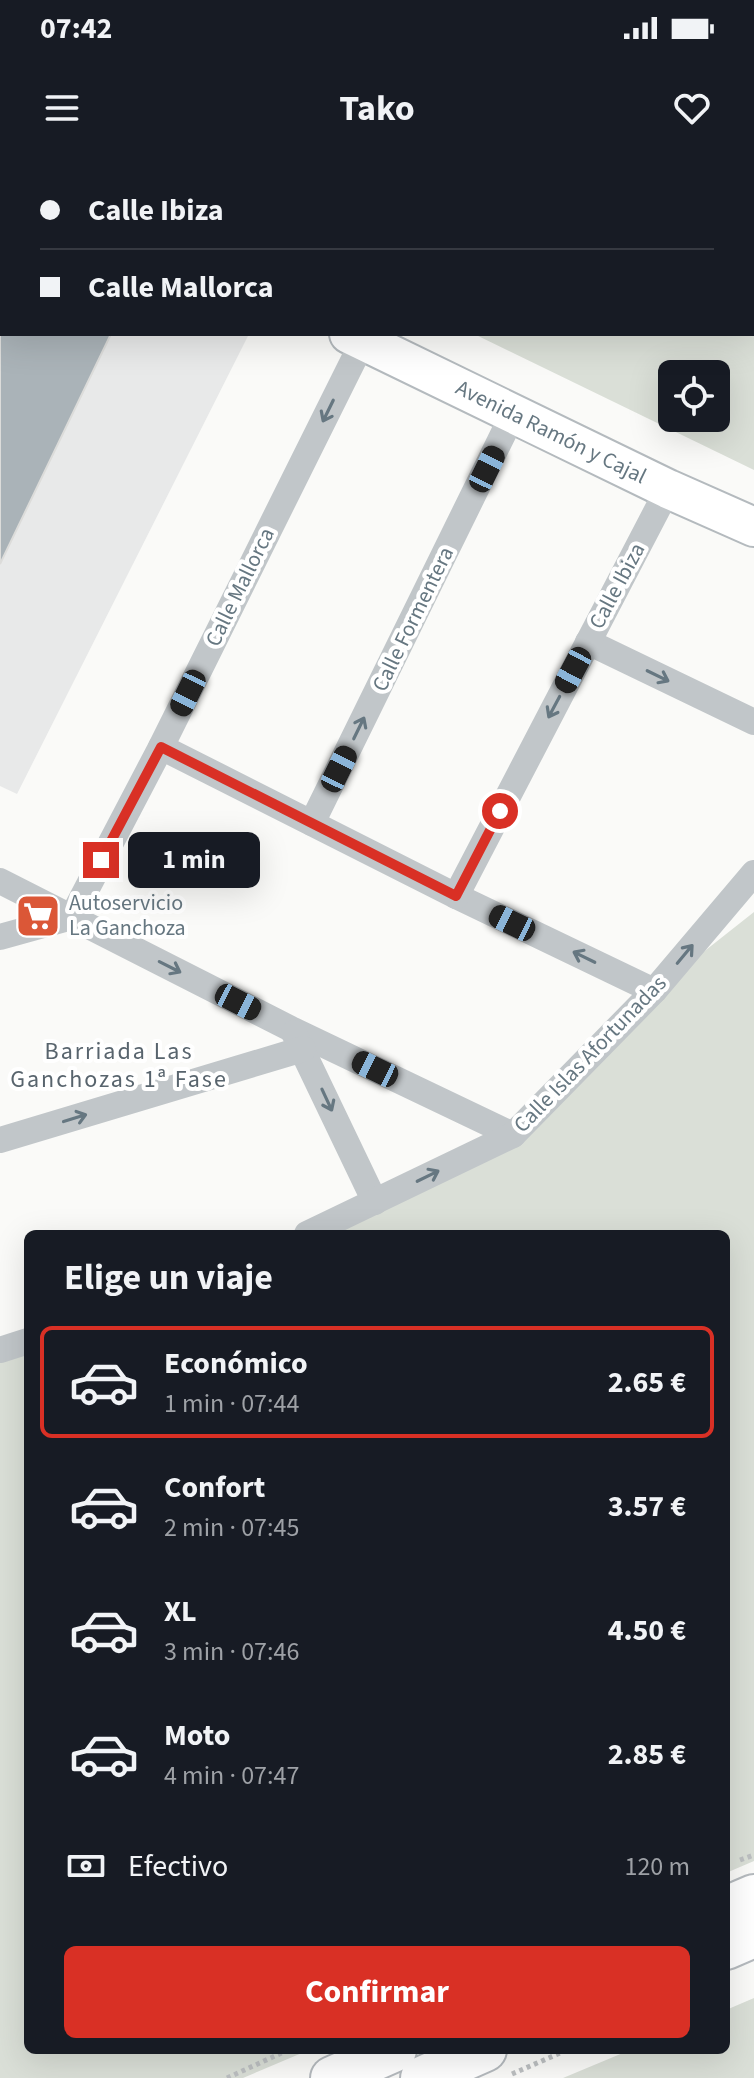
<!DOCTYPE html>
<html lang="es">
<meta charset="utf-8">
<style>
:root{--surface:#171b24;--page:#20242c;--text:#f1f3f6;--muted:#9ea1a6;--line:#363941;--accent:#d93025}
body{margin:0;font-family:"Source Sans 3",sans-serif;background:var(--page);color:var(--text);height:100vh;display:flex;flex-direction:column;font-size:30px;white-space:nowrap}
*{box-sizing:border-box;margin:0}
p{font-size:26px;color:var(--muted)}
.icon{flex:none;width:44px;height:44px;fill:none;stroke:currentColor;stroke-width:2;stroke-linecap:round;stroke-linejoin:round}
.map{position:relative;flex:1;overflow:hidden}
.drawer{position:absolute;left:24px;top:1070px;width:706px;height:824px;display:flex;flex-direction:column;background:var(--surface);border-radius:12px;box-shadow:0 8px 32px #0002}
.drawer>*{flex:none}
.hud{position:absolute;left:0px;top:0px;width:754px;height:176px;box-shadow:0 8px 32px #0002;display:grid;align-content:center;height:176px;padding:0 40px;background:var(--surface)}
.fabs{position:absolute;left:658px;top:200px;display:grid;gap:16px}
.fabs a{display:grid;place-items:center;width:72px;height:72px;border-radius:12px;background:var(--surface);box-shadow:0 8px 32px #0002;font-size:40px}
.end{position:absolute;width:36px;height:36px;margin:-18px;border:10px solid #d93025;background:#fff;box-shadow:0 0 0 4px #fff}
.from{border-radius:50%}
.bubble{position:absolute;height:56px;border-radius:12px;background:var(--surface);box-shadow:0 8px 32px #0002;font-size:26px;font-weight:700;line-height:56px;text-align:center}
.car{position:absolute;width:24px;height:48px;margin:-24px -12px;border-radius:10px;box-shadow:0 0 6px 2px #0007;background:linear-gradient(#222 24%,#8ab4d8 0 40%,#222 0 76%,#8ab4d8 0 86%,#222 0)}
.hud b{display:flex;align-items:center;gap:28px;height:76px;font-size:30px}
.hud b+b{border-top:2px solid var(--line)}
.hud i{width:20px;height:20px;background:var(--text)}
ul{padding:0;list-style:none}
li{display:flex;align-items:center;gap:24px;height:112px;margin:0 16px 12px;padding:0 24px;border:4px solid transparent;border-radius:12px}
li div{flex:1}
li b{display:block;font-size:30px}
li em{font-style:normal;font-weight:700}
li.on{border-color:var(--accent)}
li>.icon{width:72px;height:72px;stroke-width:1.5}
h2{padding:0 40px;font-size:36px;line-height:96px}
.pay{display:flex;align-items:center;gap:20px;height:88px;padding:0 40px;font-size:30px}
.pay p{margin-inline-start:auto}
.primary-button{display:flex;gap:16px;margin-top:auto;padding:16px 40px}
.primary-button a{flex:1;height:92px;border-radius:12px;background:var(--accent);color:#fff;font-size:32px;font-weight:700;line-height:92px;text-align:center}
.status{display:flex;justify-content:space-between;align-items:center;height:56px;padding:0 40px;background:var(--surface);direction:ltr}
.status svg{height:22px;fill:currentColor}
header{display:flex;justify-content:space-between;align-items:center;height:104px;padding:0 40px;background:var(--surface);font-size:36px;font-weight:700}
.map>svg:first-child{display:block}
.built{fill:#e8e9e9}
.green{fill:#dadfd7;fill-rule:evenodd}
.building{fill:#aab3b8;stroke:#dcdcda;stroke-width:2}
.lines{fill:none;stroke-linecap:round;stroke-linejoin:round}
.secondary-casing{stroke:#b4babe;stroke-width:42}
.primary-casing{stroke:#b5babe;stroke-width:46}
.path{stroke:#bcbfc1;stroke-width:5;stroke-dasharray:4 4;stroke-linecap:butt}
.street{stroke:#c1c6c9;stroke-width:26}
.secondary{stroke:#fff;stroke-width:38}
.primary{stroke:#fff;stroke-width:42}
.oneway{stroke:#667781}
.route{stroke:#d93025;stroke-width:10}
.labels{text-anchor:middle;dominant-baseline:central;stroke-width:8;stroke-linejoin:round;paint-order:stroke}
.street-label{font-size:22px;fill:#667781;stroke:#fff}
.poi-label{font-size:22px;fill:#667781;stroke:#fff;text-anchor:start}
.neighbourhood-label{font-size:24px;letter-spacing:2px;fill:#58646d;stroke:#fff}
</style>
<div class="status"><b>07:42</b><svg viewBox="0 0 49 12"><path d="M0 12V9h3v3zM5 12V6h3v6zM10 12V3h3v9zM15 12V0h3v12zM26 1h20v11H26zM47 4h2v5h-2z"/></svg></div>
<header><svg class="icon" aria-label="menu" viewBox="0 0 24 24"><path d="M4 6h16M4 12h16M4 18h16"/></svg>Tako<svg class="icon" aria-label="heart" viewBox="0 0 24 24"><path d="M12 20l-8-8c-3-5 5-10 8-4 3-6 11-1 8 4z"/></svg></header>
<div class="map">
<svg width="754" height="1918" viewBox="0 0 754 1918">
<rect width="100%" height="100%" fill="#fafaf8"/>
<polygon class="built" points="0,23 2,174 249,174 17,634 0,626"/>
<g class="green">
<path d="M 358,0 L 754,0 L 754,310 L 474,174 L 752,174 L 752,2 ZM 672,214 L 716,214 L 716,258 L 672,258 Z"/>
<polygon points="754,752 754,1701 726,1713 726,1074 307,1074 513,975 654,831"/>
<polygon points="28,1181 28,1890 309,1890 243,1918 0,1918 0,1190"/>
<polygon points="754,1838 754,1918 563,1918 630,1890 726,1890 726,1850"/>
</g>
<polygon class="building" points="0,174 111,174 0,404"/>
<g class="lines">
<g class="secondary-casing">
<g id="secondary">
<polyline points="15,0 19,2"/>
<polyline points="349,174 668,329 754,367"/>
</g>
</g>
<g class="primary-casing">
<g id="primary">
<polyline points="726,1748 754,1736"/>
<polyline points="726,1788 754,1776"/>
<polyline points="332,1918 395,1890"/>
<polyline points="422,1918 485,1890"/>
</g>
</g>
<g class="path">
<polyline points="740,1700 754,1695"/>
<polyline points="512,1914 567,1890"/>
<polyline points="227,1918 288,1890"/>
</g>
<g class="street">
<polyline points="588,482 754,562"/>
<polyline points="161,587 456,736 654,831"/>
<polyline points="312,663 513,254"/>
<polyline points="0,721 293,870 513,975"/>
<polyline points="456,736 668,329"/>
<polyline points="0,777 72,757 161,587 363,181"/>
<polyline points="294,873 375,1042"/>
<polyline points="0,980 303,889"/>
<polyline points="307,1074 513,975 654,831 754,713"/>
<polyline points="0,1190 28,1181"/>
</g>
<use href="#secondary" class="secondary"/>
<use href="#primary" class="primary"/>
</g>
<defs><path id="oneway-shaft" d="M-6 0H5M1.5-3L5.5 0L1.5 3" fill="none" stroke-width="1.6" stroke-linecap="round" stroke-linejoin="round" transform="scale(2)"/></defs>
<g class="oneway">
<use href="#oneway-shaft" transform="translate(328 251) rotate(116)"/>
<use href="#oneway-shaft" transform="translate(658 516) rotate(26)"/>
<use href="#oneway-shaft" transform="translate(554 547) rotate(118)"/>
<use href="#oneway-shaft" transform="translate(359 568) rotate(-64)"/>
<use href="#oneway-shaft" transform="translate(685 794) rotate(-50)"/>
<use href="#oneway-shaft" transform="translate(584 797) rotate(-154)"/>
<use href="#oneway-shaft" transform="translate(170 807) rotate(27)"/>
<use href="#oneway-shaft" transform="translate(327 940) rotate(65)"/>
<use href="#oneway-shaft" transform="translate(75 958) rotate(-17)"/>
<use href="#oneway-shaft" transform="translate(428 1016) rotate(-26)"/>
</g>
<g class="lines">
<polyline class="route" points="101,700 161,587 456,736 500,651"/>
</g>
<defs>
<g id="supermarket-square" transform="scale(2.3)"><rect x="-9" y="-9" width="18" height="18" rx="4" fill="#db5737" stroke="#fff"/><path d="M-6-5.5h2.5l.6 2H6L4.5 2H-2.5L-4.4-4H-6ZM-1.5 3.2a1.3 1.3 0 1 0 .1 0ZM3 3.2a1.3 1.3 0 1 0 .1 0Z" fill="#fff"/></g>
</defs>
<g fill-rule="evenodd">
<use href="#supermarket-square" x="38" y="756"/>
</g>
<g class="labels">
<g class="street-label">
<text transform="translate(551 272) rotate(26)">Avenida Ramón y Cajal</text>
<text transform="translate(617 426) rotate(-62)">Calle Ibiza</text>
<text transform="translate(240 427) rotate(-64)">Calle Mallorca</text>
<text transform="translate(413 459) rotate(-64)">Calle Formentera</text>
<text transform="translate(590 894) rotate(-46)">Calle Islas Afortunadas</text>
</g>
<g class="poi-label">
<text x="69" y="743">Autoservicio<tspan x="69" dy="25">La Ganchoza</tspan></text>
</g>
<g class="neighbourhood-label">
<text x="119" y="891">Barriada Las<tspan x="119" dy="28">Ganchozas 1ª Fase</tspan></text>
</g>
</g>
</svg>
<div class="fabs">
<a><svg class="icon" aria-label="locate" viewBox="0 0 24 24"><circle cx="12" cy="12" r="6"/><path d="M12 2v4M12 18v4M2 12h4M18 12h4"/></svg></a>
</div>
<i class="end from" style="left:500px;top:651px"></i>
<i class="end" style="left:101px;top:700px"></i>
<div class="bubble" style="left:128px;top:672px;width:132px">1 min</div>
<i class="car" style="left:487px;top:309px;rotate:26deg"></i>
<i class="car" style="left:573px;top:510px;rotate:208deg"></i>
<i class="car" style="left:188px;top:533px;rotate:206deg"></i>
<i class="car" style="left:339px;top:609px;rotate:26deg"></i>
<i class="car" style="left:512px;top:763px;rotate:296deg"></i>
<i class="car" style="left:238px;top:842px;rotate:117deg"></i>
<i class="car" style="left:375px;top:909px;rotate:296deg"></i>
<div class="hud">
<b><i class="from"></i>Calle Ibiza</b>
<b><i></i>Calle Mallorca</b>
</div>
<section class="drawer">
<h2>Elige un viaje</h2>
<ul>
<li class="on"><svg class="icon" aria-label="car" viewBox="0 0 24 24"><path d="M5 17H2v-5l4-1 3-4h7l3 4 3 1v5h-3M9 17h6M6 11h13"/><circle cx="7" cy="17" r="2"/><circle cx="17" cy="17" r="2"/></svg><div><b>Económico</b><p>1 min · 07:44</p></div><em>2.65 €</em></li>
<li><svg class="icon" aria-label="car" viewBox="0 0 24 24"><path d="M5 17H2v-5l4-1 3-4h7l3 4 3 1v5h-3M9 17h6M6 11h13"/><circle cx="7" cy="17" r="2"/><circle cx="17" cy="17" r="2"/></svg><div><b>Confort</b><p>2 min · 07:45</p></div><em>3.57 €</em></li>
<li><svg class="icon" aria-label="car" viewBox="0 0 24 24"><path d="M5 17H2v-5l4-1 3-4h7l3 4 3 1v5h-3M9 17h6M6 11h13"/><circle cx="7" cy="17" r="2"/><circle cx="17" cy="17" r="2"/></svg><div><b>XL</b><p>3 min · 07:46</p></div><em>4.50 €</em></li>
<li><svg class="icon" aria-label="car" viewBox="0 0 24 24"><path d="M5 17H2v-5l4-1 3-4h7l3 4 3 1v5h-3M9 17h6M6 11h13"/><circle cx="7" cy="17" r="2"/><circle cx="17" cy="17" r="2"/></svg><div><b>Moto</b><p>4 min · 07:47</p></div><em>2.85 €</em></li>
</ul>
<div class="pay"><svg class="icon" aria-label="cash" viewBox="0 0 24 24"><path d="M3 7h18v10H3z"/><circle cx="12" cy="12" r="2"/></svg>Efectivo<p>120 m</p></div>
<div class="primary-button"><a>Confirmar</a></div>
</section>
</div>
